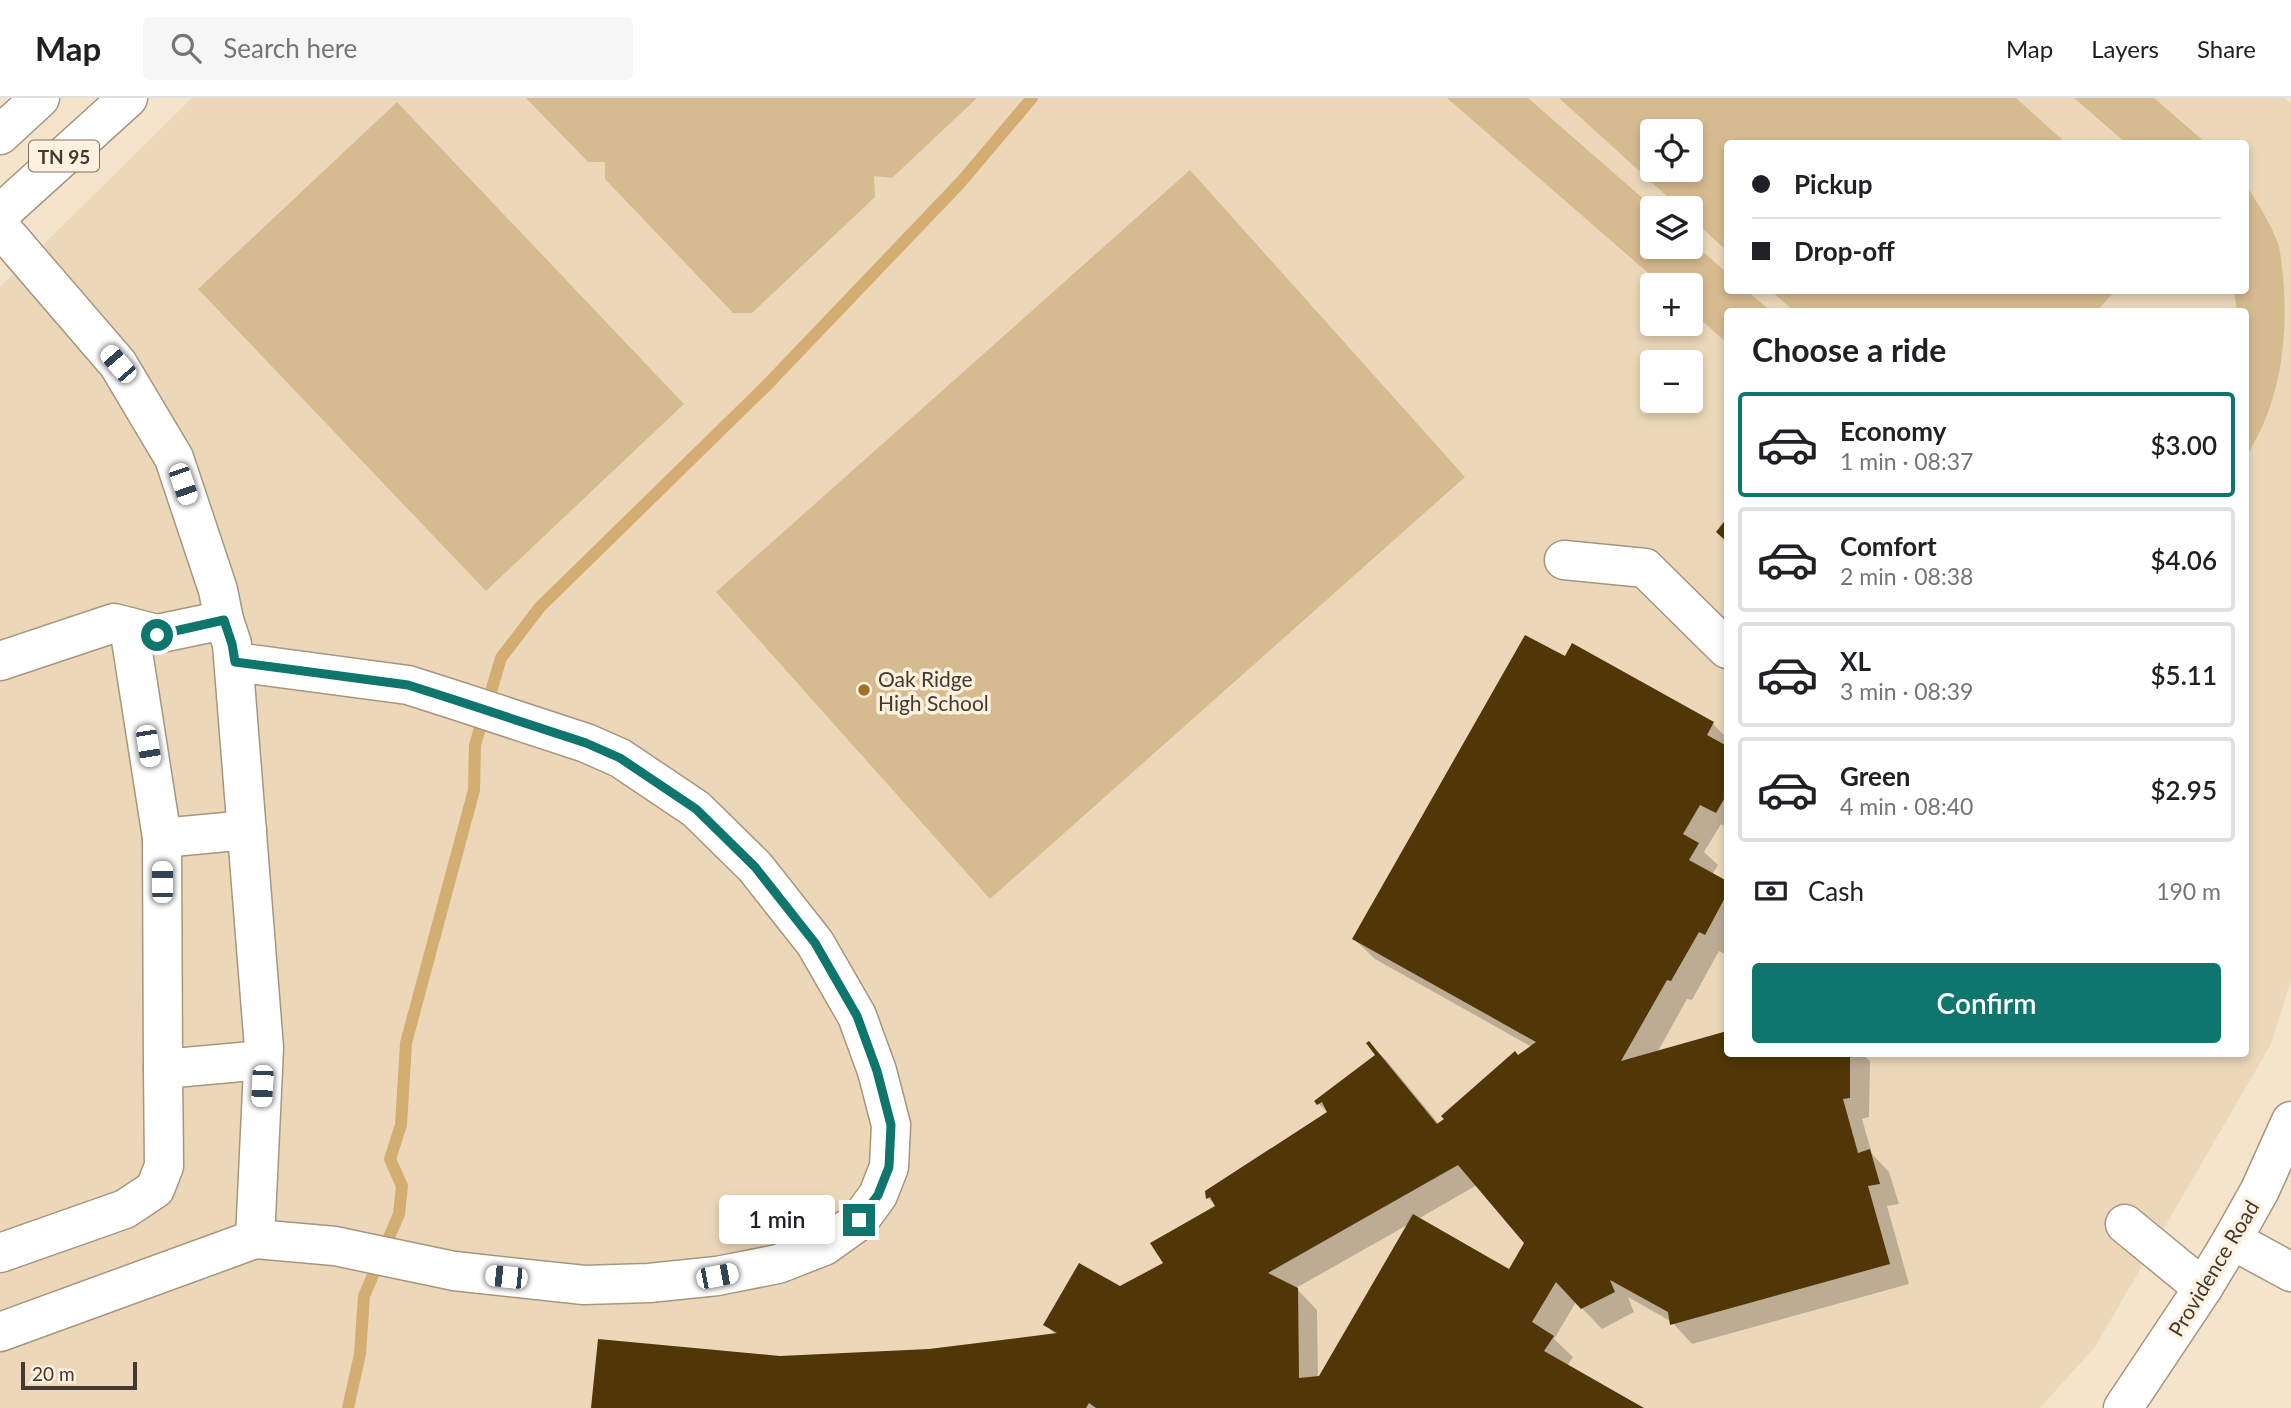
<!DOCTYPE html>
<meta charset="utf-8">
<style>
:root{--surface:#fff;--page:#f6f6f6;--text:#202124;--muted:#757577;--line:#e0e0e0;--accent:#0f766e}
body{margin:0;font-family:Lato,sans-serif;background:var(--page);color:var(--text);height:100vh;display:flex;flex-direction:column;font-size:26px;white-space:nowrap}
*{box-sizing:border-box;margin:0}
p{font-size:23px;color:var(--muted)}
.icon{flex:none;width:38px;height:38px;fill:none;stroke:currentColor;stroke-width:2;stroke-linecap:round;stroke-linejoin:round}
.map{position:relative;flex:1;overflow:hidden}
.drawer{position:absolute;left:1724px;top:210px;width:525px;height:749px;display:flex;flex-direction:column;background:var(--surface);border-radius:7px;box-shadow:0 4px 10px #0003}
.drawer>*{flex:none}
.banner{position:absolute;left:1724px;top:42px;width:525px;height:154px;border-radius:7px;box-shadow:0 4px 10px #0003;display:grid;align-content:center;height:154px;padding:0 28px;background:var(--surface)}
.controls{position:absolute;left:1640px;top:21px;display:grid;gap:14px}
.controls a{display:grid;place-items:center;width:63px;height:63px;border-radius:7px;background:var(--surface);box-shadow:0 4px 10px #0003;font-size:35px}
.scale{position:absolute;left:21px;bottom:18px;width:116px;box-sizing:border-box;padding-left:7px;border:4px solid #413a31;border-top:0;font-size:19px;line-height:24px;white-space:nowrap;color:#413a31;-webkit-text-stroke:5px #fff1de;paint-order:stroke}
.end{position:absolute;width:32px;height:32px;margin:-16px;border:9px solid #0f766e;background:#fff;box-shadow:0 0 0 4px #fff}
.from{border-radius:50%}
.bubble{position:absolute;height:49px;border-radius:7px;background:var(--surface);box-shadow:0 4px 10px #0003;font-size:23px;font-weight:600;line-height:49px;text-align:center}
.car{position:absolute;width:21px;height:42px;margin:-21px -10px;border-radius:9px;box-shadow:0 0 5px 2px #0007;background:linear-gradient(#fff 24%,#345 0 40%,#fff 0 76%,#345 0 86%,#fff 0)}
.banner b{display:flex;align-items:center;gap:24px;height:66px;font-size:26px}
.banner b+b{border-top:2px solid var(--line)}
.banner i{width:18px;height:18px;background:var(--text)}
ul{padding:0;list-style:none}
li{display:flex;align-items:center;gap:21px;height:105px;margin:0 14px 10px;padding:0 14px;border:4px solid var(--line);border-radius:7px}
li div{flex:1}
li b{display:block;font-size:26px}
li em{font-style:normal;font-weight:600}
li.selected{border-color:var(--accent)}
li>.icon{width:63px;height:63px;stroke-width:1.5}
h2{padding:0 28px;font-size:32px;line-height:84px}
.pay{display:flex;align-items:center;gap:18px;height:77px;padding:0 28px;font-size:26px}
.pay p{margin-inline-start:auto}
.primary-button{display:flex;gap:14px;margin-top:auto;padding:14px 28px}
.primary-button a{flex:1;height:80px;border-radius:7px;background:var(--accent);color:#fff;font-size:28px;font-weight:600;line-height:80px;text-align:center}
header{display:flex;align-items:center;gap:42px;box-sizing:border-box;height:98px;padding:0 35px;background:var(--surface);border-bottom:2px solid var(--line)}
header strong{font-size:33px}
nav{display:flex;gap:38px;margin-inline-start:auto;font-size:24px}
.search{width:490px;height:63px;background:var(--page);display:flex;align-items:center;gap:18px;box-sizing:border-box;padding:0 24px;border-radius:7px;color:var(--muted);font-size:26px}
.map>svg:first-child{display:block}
.built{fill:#ecd8b9;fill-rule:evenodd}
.green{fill:#d7bb90;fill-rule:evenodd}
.shadow{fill:#0003;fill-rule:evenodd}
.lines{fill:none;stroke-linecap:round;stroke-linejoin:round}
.stream{stroke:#d3ad72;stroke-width:12}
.building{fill:#513707;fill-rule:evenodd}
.minor-casing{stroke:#a6967f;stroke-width:41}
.highway-casing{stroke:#a6967f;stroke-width:41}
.minor{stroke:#fff;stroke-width:38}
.highway{stroke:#fff;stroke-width:38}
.route{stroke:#0f766e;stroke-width:9}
.poi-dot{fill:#9f7223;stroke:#fff1de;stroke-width:2.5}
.labels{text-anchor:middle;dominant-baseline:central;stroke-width:7;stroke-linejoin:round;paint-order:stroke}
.shield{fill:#fff1de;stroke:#7a7165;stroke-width:2}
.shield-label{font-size:19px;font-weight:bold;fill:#413a31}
.poi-label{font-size:21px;fill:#413a31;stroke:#fff1de;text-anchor:start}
.street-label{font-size:21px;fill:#413a31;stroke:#fff1de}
</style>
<header>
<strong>Map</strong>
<div class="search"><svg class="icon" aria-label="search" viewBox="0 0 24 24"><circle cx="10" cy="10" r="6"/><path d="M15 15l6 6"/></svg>Search here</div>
<nav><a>Map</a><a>Layers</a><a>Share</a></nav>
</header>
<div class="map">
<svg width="2291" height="1310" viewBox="0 0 2291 1310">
<rect width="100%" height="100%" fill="#f4e4cb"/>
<path class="built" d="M 192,0 L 2285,0 L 2291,6 L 2291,882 L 2271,946 L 2095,1249 L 2040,1310 L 0,1310 L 0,189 ZM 1652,33 L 1690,33 L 1690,72 L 1652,72 ZM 1727,46 L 2245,46 L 2245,192 L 1727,192 ZM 1652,110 L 1690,110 L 1690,149 L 1652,149 ZM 1652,187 L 1690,187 L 1690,226 L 1652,226 ZM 1727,214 L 2245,214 L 2245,956 L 1727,956 ZM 1652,264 L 1690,264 L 1690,303 L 1652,303 Z"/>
<g class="green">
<polygon points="526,0 977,0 892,80 874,78 875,99 752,215 733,215 605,81 605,64 588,64"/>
<polygon points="1447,0 1528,0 1654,110 1652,149 1690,149 1691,143 1727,175 1727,192 1747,193 1771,213 1727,214 1727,245 1691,213 1690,187 1662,187"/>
<path d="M 1559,0 L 2016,0 L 2066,45 L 1727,46 L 1727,153 L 1691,120 L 1690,110 L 1680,110 ZM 1652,33 L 1690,33 L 1690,72 L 1652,72 Z"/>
<polygon points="2074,0 2154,0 2206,45 2126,45"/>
<polygon points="397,4 684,306 486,493 198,191"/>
<polygon points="1190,72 1465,379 990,801 716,494"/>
<path d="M 2245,86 C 2258,105 2271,126 2279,148 C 2291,218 2286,299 2245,360 L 2245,214 L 2237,213 L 2234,193 L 2245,192 Z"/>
<polygon points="1771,193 2115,193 2096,214 1794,213"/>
</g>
<path class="shadow" d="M 1565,561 L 1713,626 L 1727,640 L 1727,729 L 1721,726 L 1704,754 L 1718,767 L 1712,777 L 1727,785 L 1727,852 L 1725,856 L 1719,853 L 1692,902 L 1687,901 L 1657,955 L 1727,935 L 1727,956 L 1862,956 L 1870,963 L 1869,1019 L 1862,1021 L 1872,1056 L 1889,1074 L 1899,1106 L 1887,1108 L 1909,1186 L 1692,1246 L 1672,1224 L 1628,1199 L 1634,1214 L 1602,1231 L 1576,1204 L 1554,1241 L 1573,1259 L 1567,1268 L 1640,1310 L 593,1310 L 780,1260 L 929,1253 L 1056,1237 L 1045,1226 L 1165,1166 L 1217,1109 L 1208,1100 L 1207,1094 L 1328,1015 L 1317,1004 L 1377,957 L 1367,944 L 1386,962 L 1439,1026 L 1532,949 L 1375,861 L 1354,841 ZM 1477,1087 L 1526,1145 L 1510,1173 L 1418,1121 ZM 1409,1126 L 1318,1284 L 1317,1212 L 1296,1190 Z"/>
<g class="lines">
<polyline class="stream" points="348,1310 360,1256 364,1198 399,1116 402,1088 390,1061 401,1027 406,945 474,692 475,647 501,560 540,509 765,289 961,84 1032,0"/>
</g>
<g class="building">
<polygon points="1727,420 1727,444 1716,434"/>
<path d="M 1525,537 L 1565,558 L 1572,545 L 1714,624 L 1707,637 L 1727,648 L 1727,696 L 1716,715 L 1700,707 L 1683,736 L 1699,745 L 1689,762 L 1727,783 L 1727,796 L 1705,837 L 1699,834 L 1671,883 L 1667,882 L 1621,963 L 1727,933 L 1727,956 L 1850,956 L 1850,1000 L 1843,1001 L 1858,1055 L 1870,1051 L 1880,1086 L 1868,1088 L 1890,1166 L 1670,1227 L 1668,1214 L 1610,1182 L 1615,1194 L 1581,1211 L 1556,1184 L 1532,1224 L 1554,1238 L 1544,1253 L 1644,1310 L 1096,1310 L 1089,1305 L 1086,1310 L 591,1310 L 598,1241 L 780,1258 L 929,1251 L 1057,1235 L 1043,1227 L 1079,1165 L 1120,1188 L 1163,1165 L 1150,1145 L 1215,1108 L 1210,1099 L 1206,1101 L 1205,1093 L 1327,1014 L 1322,1004 L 1317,1007 L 1314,1003 L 1375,957 L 1366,945 L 1369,943 L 1437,1026 L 1444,1021 L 1441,1018 L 1515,953 L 1518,957 L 1536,944 L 1352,841 ZM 1458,1067 L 1524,1145 L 1509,1171 L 1413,1116 L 1319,1278 L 1299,1280 L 1298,1190 L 1268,1175 Z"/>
</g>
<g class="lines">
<g class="minor-casing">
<g id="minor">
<polyline points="0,129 118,266 174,360 218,492 224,522 232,546 264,950 255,1141 0,1234"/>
<polyline points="1564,462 1645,470 1727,551"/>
<polyline points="129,529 162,740 247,732"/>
<polyline points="0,563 114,525 157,536 224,522"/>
<polyline points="235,564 408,587 455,602 586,645 620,660 696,711 755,769 815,845 857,918 877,973 891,1027 889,1069 878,1097 859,1123 824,1148 778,1166 717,1178 649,1185 584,1187 454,1173 335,1148 255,1141"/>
<polyline points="162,740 163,971"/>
<polyline points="2125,1126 2203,1190"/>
<polyline points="2232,1142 2291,1174"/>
<polyline points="0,1155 125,1111 155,1091 164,1068 163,971 263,962"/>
<polyline points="2123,1310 2203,1190 2232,1142 2260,1092 2291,1023"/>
</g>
</g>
<g class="highway-casing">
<g id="highway">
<polyline points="0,37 40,0"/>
<polyline points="0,116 128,0"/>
</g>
</g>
<use href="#minor" class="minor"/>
<use href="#highway" class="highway"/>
</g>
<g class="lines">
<polyline class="route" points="157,537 224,522 232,546 235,564 408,587 455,602 586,645 620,660 696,711 755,769 815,845 857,918 877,973 891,1027 889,1069 878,1097 859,1122"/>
</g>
<circle class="poi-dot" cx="864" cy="592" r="7"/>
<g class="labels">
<rect class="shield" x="29" y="42.5" width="70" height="31" rx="5"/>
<g class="shield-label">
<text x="64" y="58">TN 95</text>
</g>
<g class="poi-label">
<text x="878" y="580">Oak Ridge<tspan x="878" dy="24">High School</tspan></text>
</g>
<g class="street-label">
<text transform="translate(2213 1170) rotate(-59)">Providence Road</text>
</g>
</g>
</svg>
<div class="controls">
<a><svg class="icon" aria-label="locate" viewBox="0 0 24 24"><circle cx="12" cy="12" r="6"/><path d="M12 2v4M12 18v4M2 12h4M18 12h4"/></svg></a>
<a><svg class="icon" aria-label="layers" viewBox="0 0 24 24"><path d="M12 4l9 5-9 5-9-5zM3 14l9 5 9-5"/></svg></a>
<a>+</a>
<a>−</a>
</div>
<div class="scale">20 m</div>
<i class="end from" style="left:157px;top:537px"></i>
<i class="end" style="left:859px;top:1122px"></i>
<div class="bubble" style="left:719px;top:1097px;width:116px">1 min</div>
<i class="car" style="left:118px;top:266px;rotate:319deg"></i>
<i class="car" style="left:183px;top:386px;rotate:161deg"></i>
<i class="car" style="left:148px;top:648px;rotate:171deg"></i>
<i class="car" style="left:162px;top:784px;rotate:0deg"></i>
<i class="car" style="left:262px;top:988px;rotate:183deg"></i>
<i class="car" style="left:717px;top:1178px;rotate:79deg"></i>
<i class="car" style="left:506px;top:1179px;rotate:276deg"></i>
<div class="banner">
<b><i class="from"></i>Pickup</b>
<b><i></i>Drop-off</b>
</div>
<section class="drawer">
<h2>Choose a ride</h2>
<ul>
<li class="selected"><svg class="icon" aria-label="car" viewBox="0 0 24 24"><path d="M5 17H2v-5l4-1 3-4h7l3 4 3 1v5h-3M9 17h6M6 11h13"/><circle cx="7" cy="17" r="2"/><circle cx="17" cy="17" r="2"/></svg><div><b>Economy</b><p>1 min · 08:37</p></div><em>$3.00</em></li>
<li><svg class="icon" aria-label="car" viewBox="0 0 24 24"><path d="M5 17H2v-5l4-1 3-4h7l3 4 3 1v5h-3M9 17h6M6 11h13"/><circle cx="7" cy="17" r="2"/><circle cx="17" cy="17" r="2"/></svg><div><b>Comfort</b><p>2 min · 08:38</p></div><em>$4.06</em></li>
<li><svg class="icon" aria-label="car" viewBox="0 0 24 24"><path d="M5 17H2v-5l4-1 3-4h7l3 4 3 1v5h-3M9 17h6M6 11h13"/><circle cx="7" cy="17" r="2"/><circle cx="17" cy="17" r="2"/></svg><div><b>XL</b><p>3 min · 08:39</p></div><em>$5.11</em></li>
<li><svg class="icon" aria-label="car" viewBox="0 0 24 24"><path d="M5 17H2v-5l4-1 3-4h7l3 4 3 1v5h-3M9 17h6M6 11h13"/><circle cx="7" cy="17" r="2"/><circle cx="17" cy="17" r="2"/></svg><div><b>Green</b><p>4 min · 08:40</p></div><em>$2.95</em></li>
</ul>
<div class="pay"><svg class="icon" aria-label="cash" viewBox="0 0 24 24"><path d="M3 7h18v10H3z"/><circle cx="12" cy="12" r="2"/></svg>Cash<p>190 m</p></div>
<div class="primary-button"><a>Confirm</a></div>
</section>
</div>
